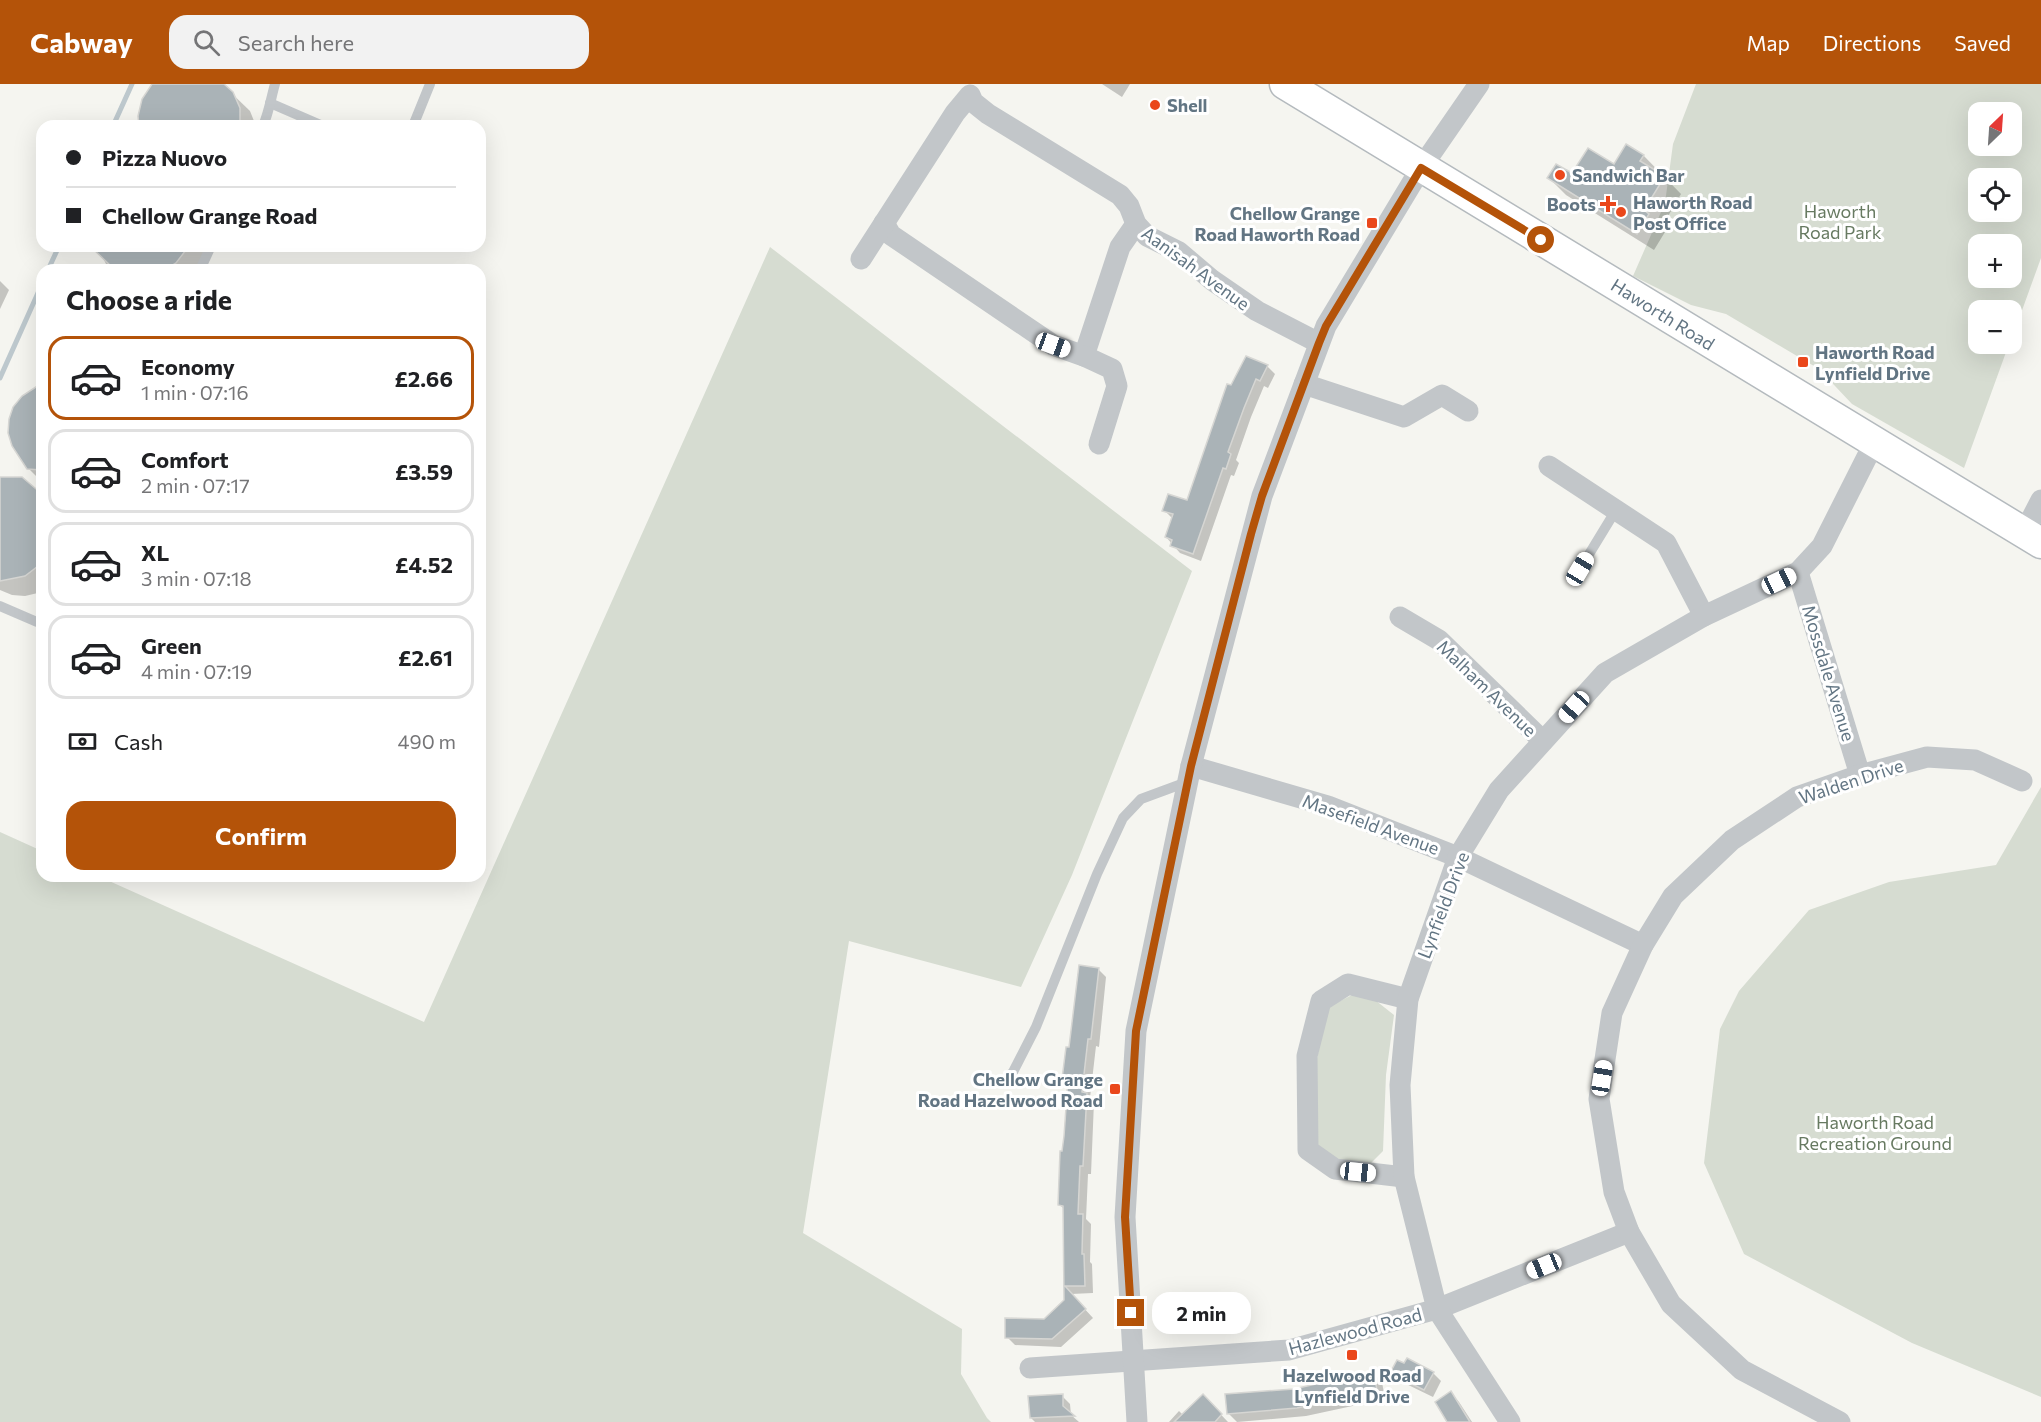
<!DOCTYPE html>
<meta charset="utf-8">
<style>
:root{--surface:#fff;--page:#f2f2f2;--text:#202124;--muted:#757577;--line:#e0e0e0;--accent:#b45309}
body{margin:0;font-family:Commissioner,sans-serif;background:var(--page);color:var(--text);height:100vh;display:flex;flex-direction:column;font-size:22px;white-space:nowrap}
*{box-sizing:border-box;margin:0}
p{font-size:20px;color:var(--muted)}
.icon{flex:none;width:33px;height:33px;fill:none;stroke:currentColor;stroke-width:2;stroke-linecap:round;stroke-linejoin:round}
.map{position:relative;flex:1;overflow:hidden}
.panel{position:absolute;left:36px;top:180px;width:450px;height:618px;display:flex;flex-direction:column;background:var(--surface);border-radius:18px;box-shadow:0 6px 24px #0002}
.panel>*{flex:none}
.guide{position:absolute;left:36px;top:36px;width:450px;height:132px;border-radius:18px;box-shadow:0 6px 24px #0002;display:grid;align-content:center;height:132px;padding:0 30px;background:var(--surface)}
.needle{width:39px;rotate:25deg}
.buttons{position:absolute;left:1968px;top:18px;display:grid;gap:12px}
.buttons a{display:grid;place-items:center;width:54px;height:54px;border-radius:12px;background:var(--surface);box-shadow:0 6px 24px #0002;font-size:30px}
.end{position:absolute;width:27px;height:27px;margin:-14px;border:8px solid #b45309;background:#fff;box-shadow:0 0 0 3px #fff}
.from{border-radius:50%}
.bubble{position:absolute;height:42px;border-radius:18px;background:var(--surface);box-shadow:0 6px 24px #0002;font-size:20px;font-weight:700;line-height:42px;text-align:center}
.car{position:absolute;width:18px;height:36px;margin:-18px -9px;border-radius:8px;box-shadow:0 0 4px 2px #0007;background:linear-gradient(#fff 24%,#345 0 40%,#fff 0 76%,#345 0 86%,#fff 0)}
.guide b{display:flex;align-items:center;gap:21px;height:57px;font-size:22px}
.guide b+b{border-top:2px solid var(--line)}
.guide i{width:15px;height:15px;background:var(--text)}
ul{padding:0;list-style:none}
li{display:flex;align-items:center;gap:18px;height:84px;margin:0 12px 9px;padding:0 18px;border:3px solid var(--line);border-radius:18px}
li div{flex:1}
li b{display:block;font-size:22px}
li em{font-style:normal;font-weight:700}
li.current{border-color:var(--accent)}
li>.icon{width:54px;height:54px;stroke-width:1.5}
h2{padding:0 30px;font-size:27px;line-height:72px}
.pay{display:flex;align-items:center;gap:15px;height:66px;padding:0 30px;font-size:22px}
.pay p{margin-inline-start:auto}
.cta{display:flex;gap:12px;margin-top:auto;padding:12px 30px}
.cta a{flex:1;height:69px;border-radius:18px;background:var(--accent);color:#fff;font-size:24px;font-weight:700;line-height:69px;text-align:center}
header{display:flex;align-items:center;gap:36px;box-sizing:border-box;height:84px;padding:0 30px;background:var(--accent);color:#fff}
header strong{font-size:28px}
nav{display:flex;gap:33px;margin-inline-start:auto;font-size:21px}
.search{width:420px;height:54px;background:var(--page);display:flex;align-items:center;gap:15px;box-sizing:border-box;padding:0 21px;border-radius:18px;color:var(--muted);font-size:22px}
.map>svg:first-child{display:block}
.green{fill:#d6dcd1;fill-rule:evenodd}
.shadow{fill:#0003}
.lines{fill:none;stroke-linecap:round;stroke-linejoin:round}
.stream{stroke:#bdc8cd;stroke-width:5}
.building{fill:#aab3b7;stroke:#d6d6d3;stroke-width:1.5}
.secondary-casing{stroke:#b4babe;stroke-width:33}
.service{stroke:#c2c6c9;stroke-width:10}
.minor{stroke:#c2c6c9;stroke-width:21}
.secondary{stroke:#fff;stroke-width:30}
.route{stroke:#b45309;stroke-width:8}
.poi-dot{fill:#ea471b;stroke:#fff;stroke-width:2}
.labels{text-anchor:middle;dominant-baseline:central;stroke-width:6;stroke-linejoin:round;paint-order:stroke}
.poi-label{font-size:18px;font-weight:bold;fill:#627583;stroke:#fff;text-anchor:start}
.park-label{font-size:18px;fill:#677a61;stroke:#fff}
.street-label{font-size:18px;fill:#627583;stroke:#fff}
</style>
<header>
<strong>Cabway</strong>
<div class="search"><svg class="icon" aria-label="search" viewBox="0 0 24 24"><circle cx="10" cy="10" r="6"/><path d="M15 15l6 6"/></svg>Search here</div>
<nav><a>Map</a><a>Directions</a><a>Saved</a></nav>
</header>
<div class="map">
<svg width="2041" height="1338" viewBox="0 0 2041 1338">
<rect width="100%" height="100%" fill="#f5f5f0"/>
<g class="green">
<path d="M 1696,0 L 2041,0 L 2041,174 L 2012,254 L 2012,226 L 1978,226 L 1978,260 L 2009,260 L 1964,384 L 1852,320 L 1819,285 L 1726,230 L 1691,221 L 1633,192 L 1665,119 L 1673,60 ZM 2012,28 L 2012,62 L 1978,62 L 1978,28 ZM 2012,94 L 2012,128 L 1978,128 L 1978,94 ZM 2012,160 L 2012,194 L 1978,194 L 1978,160 Z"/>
<polygon points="770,163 1192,487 1072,791 1021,903 849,857 803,1149 962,1245 961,1290 987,1334 991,1338 0,1338 0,748 42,767 42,792 98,792 424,938"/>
<polygon points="2041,703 2041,1313 1912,1259 1744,1170 1704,1079 1720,945 1739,907 1809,826 1889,798 1996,781"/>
<polygon points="1352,911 1375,916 1394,931 1386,991 1383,1067 1369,1081 1336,1078 1316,1062 1317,974 1328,923"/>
</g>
<g class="shadow">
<polygon points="154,0 222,0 250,27 256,42 140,42"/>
<polygon points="1102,0 1130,0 1122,13"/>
<polygon points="1626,62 1644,72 1681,110 1661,144 1665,148 1654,166 1566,111 1549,94 1572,91 1614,82"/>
<polygon points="97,162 209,162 201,186 109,186"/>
<polygon points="0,197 9,206 0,225"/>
<polygon points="1267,282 1275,290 1268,304 1264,302 1251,333 1236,376 1239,379 1234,392 1231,391 1201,477 1180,469 1166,453 1173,435 1164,426 1188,418 1232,303"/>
<polygon points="42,304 42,398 28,384"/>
<polygon points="0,395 42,412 42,508 25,512 12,511 0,506"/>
<polygon points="1098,885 1106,893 1099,963 1096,962 1090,1014 1094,1018 1091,1090 1088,1090 1086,1135 1091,1140 1090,1178 1092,1180 1093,1209 1071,1210 1093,1234 1061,1263 1015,1261 1007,1253 1044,1236 1066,1217 1064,1125 1060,1121 1069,999 1064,994 1070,965"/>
<polygon points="1392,1288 1433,1289 1441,1297 1433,1313 1400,1297"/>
<polygon points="1374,1290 1382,1298 1385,1315 1306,1332 1237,1338 1228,1329 1294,1306"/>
<polygon points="1451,1309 1459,1318 1472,1338 1449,1338"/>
<polygon points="1062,1312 1070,1320 1071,1331 1079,1338 1035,1338 1031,1334"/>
<polygon points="1203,1312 1228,1338 1169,1338 1179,1327 1183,1331"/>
</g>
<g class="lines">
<g class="stream">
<polyline points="113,42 132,0"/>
<polyline points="48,186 59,162"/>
<polyline points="0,294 42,200"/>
</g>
</g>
<g class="building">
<polygon points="152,0 224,0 233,8 240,24 240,42 139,42 138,32 142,15"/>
<polygon points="1626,60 1644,71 1640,77 1665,92 1644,126 1649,130 1637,150 1547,94 1556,80 1572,89 1588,64 1614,80"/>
<polygon points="90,162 189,162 176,179 165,186 119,186 113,184"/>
<polygon points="1246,272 1268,281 1260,297 1256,295 1244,324 1228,368 1231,370 1226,385 1223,384 1193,470 1170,462 1172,456 1165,453 1173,430 1162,427 1168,410 1187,416 1227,300 1231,301"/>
<polygon points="42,299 42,386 27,385 12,362 8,349 9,335 13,323 22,312"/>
<polygon points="0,393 22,393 42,410 42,479 25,492 0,497"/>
<polygon points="1079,881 1099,884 1091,955 1088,955 1082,1008 1087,1009 1083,1082 1080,1082 1078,1130 1083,1130 1082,1170 1084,1170 1085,1202 1065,1202 1086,1225 1052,1255 1005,1254 1005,1234 1044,1235 1064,1216 1063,1122 1058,1121 1060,1067 1062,1067 1064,1052 1068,995 1062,995 1066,963 1069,963"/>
<polygon points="1407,1274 1434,1288 1424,1306 1390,1289 1397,1276 1404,1279"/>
<polygon points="1368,1288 1374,1288 1377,1307 1297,1324 1227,1330 1225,1310 1294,1305"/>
<polygon points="1451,1307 1459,1320 1470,1338 1447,1338 1435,1318"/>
<polygon points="1063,1310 1063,1322 1075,1332 1030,1334 1028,1312"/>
<polygon points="1203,1310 1222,1330 1215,1338 1174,1338"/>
</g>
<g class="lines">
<g class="secondary-casing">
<polyline id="secondary" points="1285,0 2041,459"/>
</g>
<g class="service">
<polyline points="270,19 323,42"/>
<path d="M 263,42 C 269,28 271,14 275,0"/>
<polyline points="413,42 430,0"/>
<polyline points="200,186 211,162"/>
<polyline points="1580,485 1616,426"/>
<polyline points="0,522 37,538"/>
<polyline points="1003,998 1013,988 1036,943 1097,790 1123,734 1141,715 1187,698"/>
</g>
<g class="minor">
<polyline points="884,139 891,151 1053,261 1084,272 1120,163 1136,140"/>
<polyline points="861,175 955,29 970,11 973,18 988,30 1120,111 1129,122 1136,140 1147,152 1179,168 1212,196 1257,227 1319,259"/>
<polyline points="1084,272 1112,285 1117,302 1099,360"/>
<polyline points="1304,300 1404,333 1442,311 1468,327"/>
<polyline points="1549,382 1666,459 1704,532"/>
<polyline points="2024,449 2041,416"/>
<polyline points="1798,488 1860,691"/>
<polyline points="1400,533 1439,556 1543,657"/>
<polyline points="1191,682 1328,722 1458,773 1643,861"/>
<polyline points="1404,1093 1335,1085 1308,1066 1307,972 1321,917 1348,900 1408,915"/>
<polyline points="1030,1284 1289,1266 1437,1225 1629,1148"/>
<polyline points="1137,1338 1125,1133 1136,947 1191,682 1262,412 1326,242 1421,84 1479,0"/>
<polyline points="1510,1338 1437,1225 1404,1093 1400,1001 1408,915 1458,773 1499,706 1605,589 1704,532 1798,488 1822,462 1875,357"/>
<polyline points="1840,1338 1742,1286 1671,1220 1629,1148 1614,1108 1599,1015 1612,929 1643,861 1673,812 1732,756 1797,713 1860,691 1927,673 1975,676 2022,697"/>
</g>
<use href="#secondary" class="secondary"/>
</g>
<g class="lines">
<polyline class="route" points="1131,1229 1125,1133 1136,947 1191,682 1251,450 1262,412 1319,259 1326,242 1421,84 1541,156"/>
</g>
<g class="poi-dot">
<circle cx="1155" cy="21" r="6"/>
<circle cx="1560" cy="91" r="6"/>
<path d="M1605 111h6v6h6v6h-6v6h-6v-6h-6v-6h6z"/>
<circle cx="1621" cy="128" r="6"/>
<rect x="1366" y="133" width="12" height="12" rx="3"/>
<rect x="1797" y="272" width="12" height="12" rx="3"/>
<rect x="1109" y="999" width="12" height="12" rx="3"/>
<rect x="1346" y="1265" width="12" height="12" rx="3"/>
</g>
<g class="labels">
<g class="poi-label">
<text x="1167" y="21">Shell</text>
<text x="1572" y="91">Sandwich Bar</text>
<text x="1633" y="118">Haworth Road<tspan x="1633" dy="21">Post Office</tspan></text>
<text x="1596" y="120" text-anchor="end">Boots</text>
<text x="1360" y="129" text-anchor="end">Chellow Grange<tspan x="1360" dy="21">Road Haworth Road</tspan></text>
<text x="1815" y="268">Haworth Road<tspan x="1815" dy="21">Lynfield Drive</tspan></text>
<text x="1103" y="995" text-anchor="end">Chellow Grange<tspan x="1103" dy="21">Road Hazelwood Road</tspan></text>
<text x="1352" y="1291" text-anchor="middle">Hazelwood Road<tspan x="1352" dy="21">Lynfield Drive</tspan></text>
</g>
<g class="park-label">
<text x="1840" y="127">Haworth<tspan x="1840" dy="21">Road Park</tspan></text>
<text x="1875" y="1038">Haworth Road<tspan x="1875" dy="21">Recreation Ground</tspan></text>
</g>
<g class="street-label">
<text transform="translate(1196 184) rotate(36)">Aanisah Avenue</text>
<text transform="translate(1663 230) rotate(32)">Haworth Road</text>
<text transform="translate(1829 589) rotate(73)">Mossdale Avenue</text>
<text transform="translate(1487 604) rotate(44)">Malham Avenue</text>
<text transform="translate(1851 697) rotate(-18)">Walden Drive</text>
<text transform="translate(1371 740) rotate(20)">Masefield Avenue</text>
<text transform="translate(1443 821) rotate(-69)">Lynfield Drive</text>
<text transform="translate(1355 1247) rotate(-15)">Hazlewood Road</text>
</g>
</g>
</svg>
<div class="buttons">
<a><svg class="needle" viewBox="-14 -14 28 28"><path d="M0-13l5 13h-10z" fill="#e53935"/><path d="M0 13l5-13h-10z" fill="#757577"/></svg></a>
<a><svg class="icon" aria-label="locate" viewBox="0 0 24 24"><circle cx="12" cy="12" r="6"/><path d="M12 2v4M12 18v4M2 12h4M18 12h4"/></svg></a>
<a>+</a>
<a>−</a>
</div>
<i class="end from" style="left:1541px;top:156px"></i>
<i class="end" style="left:1131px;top:1229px"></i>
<div class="bubble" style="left:1152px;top:1208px;width:99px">2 min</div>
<i class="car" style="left:1053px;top:261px;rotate:110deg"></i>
<i class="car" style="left:1580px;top:485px;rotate:31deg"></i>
<i class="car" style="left:1779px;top:497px;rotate:65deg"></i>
<i class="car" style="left:1574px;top:623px;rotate:222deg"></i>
<i class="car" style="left:1602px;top:994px;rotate:9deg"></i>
<i class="car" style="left:1358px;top:1088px;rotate:96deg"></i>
<i class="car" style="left:1544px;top:1182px;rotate:248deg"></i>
<div class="guide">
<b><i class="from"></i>Pizza Nuovo</b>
<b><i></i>Chellow Grange Road</b>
</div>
<section class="panel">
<h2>Choose a ride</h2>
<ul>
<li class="current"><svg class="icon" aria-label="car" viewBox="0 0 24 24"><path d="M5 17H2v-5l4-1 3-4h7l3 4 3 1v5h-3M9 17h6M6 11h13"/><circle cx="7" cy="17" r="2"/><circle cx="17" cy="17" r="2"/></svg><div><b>Economy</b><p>1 min · 07:16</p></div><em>£2.66</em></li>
<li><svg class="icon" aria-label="car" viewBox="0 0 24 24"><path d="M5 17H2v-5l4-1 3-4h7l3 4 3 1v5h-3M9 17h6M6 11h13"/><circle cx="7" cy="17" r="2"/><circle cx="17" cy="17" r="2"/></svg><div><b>Comfort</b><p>2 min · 07:17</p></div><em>£3.59</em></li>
<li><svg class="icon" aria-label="car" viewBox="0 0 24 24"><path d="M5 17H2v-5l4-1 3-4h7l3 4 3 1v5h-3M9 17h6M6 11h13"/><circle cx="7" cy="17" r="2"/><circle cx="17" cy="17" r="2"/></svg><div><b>XL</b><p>3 min · 07:18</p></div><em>£4.52</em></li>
<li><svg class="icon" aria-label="car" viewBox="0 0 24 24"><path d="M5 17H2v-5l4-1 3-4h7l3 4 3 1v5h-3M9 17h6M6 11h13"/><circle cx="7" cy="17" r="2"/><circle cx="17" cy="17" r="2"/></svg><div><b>Green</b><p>4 min · 07:19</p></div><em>£2.61</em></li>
</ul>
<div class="pay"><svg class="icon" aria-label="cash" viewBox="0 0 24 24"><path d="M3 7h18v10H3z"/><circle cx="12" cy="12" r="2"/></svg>Cash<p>490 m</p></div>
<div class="cta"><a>Confirm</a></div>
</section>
</div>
